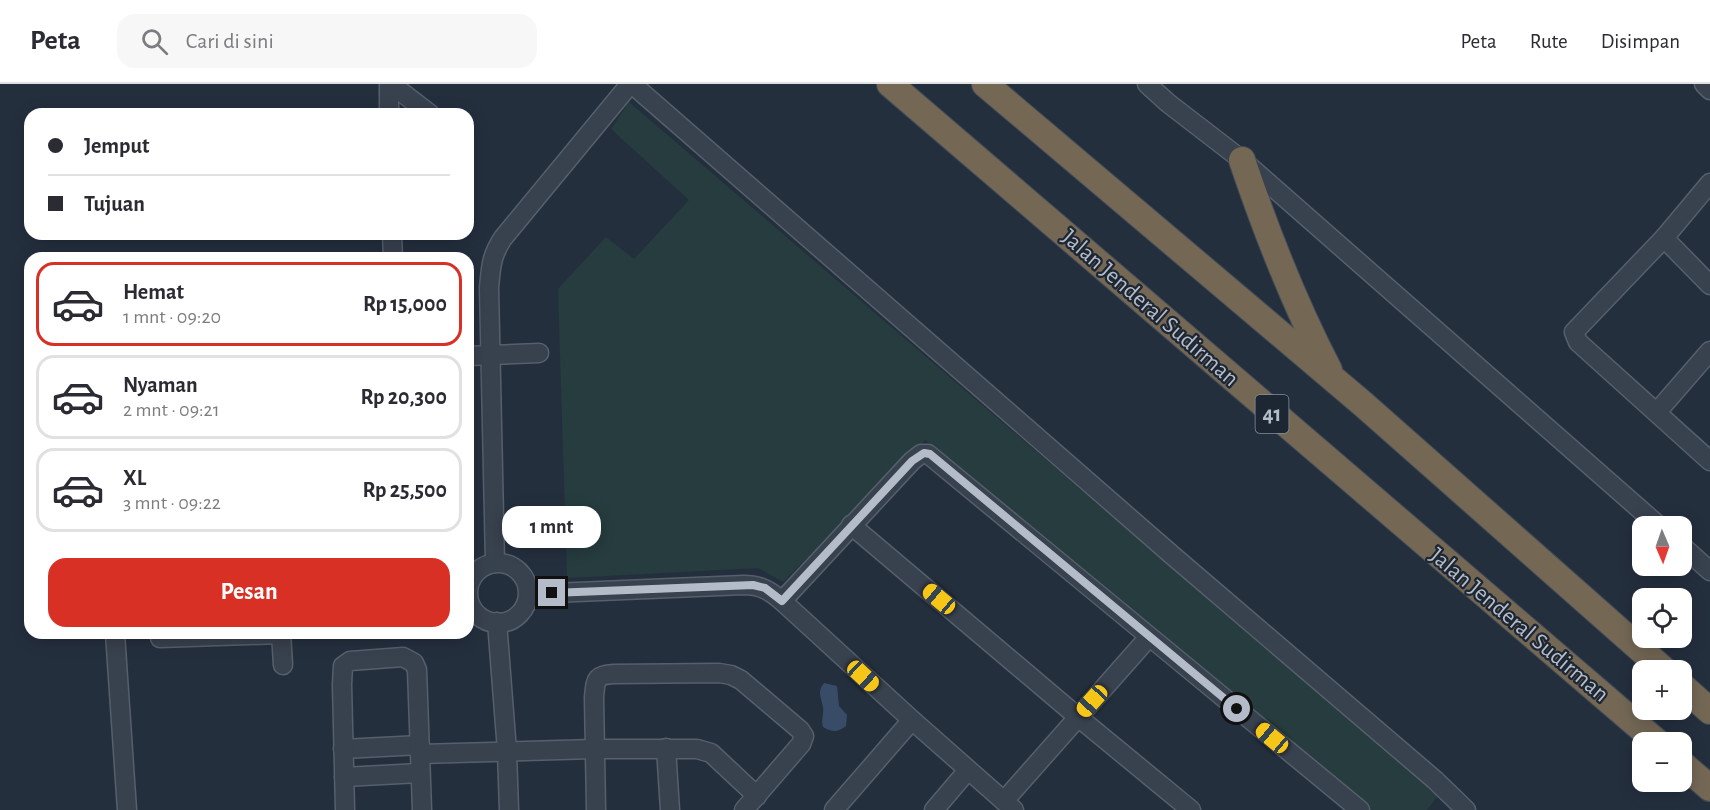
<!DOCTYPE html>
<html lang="id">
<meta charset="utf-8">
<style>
:root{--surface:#fff;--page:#f7f7f7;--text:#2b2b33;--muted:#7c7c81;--line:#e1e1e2;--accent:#d93025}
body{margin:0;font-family:"Alegreya Sans",sans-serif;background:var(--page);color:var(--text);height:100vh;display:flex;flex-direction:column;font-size:22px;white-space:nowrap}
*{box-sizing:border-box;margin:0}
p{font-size:20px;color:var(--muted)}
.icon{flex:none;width:33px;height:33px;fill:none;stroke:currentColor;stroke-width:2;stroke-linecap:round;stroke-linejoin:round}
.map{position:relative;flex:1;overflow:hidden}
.sheet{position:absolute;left:24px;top:168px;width:450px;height:387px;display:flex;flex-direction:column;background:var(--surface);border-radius:18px;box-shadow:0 3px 15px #0003}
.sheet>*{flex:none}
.top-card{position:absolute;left:24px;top:24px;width:450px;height:132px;border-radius:18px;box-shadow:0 3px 15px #0003;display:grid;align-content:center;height:132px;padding:0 24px;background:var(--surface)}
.needle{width:39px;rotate:178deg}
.controls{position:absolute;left:1632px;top:432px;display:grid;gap:12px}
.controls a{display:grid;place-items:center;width:60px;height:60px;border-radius:12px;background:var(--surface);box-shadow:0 3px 15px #0003;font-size:30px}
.end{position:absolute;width:27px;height:27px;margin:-14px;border:8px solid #b4bcc9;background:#111;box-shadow:0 0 0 3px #111}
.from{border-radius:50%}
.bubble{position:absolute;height:42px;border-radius:18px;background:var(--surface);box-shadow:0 3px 15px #0003;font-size:20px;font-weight:600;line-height:42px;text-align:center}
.car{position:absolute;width:18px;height:36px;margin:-18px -9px;border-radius:8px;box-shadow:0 0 4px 2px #0007;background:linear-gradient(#f5c518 24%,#345 0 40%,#f5c518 0 76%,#345 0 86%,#f5c518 0)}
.top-card b{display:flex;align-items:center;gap:21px;height:57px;font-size:22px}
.top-card b+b{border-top:2px solid var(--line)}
.top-card i{width:15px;height:15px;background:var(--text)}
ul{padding:10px 0 0;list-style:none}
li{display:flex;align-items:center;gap:18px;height:84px;margin:0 12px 9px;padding:0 12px;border:3px solid var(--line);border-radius:18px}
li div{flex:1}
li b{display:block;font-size:22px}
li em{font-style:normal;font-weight:600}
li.current{border-color:var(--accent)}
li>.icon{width:54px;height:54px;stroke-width:1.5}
.action{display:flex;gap:12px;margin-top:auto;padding:12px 24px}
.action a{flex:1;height:69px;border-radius:18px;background:var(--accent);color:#fff;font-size:24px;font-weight:600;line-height:69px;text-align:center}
header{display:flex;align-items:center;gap:36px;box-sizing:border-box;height:84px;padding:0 30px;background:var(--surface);border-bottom:2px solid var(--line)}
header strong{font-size:28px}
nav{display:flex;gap:33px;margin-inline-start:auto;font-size:21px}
.search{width:420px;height:54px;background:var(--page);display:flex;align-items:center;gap:15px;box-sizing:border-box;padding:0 21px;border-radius:18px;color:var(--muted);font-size:22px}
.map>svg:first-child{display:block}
.green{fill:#263c3f}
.water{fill:#394c67}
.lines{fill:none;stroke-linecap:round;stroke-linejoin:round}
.minor-casing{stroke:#565f6c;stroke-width:21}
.highway-casing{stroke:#434c59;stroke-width:28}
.minor{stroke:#38414e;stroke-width:18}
.highway{stroke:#746855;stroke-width:26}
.route{stroke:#b4bcc9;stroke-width:8}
.labels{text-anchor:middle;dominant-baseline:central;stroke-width:4.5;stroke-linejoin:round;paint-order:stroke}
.shield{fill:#1d2633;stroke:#878f9c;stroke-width:1.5}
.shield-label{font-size:22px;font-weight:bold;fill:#b4bcc9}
.street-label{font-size:24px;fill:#b4bcc9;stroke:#1d2633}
</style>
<header>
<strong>Peta</strong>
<div class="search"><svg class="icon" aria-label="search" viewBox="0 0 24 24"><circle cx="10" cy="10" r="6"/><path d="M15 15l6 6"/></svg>Cari di sini</div>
<nav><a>Peta</a><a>Rute</a><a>Disimpan</a></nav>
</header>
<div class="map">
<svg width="1710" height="726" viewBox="0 0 1710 726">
<rect width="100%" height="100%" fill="#242f3e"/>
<polygon class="green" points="629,18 1438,712 1427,726 1371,726 925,356 783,498 758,484 567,494 558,205 606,153 634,175 689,116 611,45"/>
<path class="water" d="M 824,599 L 837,602 L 839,622 L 847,631 L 846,642 C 837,649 832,648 823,643 C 821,636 824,630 823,623 C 821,612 817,608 824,599 Z"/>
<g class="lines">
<g class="minor-casing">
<g id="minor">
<polyline points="389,0 389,30"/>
<polyline points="391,0 430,30"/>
<polyline points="632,0 1172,471 1435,696 1466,726"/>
<polyline points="1147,0 1168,19 1242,76 1659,442"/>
<polyline points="1704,0 1710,6"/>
<polyline points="1710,99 1664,154 1574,248 1578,258 1710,377"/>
<polyline points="392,150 393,174"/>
<polyline points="1664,154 1710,201"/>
<polyline points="468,272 539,269"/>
<polyline points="1657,328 1710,267"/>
<polyline points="851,441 1078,633 1191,726"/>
<polyline points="1682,462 1710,487"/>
<path d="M 495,479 L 489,204 C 491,183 491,172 503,154 L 630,0"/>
<circle cx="498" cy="509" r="30"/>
<path d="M 529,510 L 744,501 C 761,501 770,507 782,517 L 912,636 L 1014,726"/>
<polyline points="782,517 912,377 921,370 928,370 1360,726"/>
<polyline points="497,538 507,667 509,726"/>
<polyline points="115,549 127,726"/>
<polyline points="281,549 283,581"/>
<polyline points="160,554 281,550"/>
<polyline points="666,664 670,726"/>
<polyline points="343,665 420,661"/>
<polyline points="420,670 594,665 697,665 711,669 757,712"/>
<polyline points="344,693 420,689"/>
<polyline points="1004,717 1149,553"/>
<polyline points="345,726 342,600 343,582 350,577 403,573 414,579 417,586 422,726"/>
<path d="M 596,726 L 594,613 C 596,595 595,591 614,590 L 719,589 L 731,591 L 741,596 L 800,646 L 804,652 L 801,660 L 744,726"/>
<polyline points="834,726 912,636"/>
<polyline points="934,726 968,686"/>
</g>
</g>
<g class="highway-casing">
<g id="highway">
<polyline points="890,0 1657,658"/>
<polyline points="985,0 1363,320 1664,586"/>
<path d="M 1242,76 C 1266,147 1294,219 1329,286"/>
<polyline points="1682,602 1710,627"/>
<polyline points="1682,680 1710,704"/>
</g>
</g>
<use href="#minor" class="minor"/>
<use href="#highway" class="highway"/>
</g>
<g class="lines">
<polyline class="route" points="552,509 753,501 765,504 782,517 912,377 924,369 930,370 1237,625"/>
</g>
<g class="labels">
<rect class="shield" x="1255.5" y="311" width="33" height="38" rx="4.5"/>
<g class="shield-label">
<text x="1272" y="330">41</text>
</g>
<g class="street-label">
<text transform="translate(1150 224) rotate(41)">Jalan Jenderal Sudirman</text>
<text transform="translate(1519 541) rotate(40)">Jalan Jenderal Sudirman</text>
</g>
</g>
</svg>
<div class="controls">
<a><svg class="needle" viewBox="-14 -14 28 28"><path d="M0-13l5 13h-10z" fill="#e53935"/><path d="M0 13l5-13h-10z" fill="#7c7c81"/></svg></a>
<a><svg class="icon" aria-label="locate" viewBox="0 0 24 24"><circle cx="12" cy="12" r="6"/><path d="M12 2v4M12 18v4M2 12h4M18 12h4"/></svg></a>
<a>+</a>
<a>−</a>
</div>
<i class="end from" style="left:1237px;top:625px"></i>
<i class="end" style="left:552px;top:509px"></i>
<div class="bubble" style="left:502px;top:422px;width:99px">1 mnt</div>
<i class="car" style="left:939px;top:515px;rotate:310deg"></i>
<i class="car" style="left:863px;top:592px;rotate:133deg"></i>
<i class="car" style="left:1092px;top:617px;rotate:222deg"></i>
<i class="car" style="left:1272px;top:654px;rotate:310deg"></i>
<div class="top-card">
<b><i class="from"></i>Jemput</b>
<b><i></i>Tujuan</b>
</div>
<section class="sheet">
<ul>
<li class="current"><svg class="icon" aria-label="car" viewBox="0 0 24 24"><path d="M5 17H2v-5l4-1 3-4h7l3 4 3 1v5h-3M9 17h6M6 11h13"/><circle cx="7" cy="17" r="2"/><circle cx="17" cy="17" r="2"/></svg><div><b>Hemat</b><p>1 mnt · 09:20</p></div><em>Rp 15,000</em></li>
<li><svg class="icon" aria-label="car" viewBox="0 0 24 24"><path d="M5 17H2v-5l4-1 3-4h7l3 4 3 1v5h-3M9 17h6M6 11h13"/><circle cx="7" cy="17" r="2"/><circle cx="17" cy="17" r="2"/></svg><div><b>Nyaman</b><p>2 mnt · 09:21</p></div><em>Rp 20,300</em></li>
<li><svg class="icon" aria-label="car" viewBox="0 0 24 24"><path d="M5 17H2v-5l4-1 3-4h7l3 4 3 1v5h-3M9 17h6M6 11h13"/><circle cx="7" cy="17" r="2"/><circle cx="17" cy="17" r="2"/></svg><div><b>XL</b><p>3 mnt · 09:22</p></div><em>Rp 25,500</em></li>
</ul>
<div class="action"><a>Pesan</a></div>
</section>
</div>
